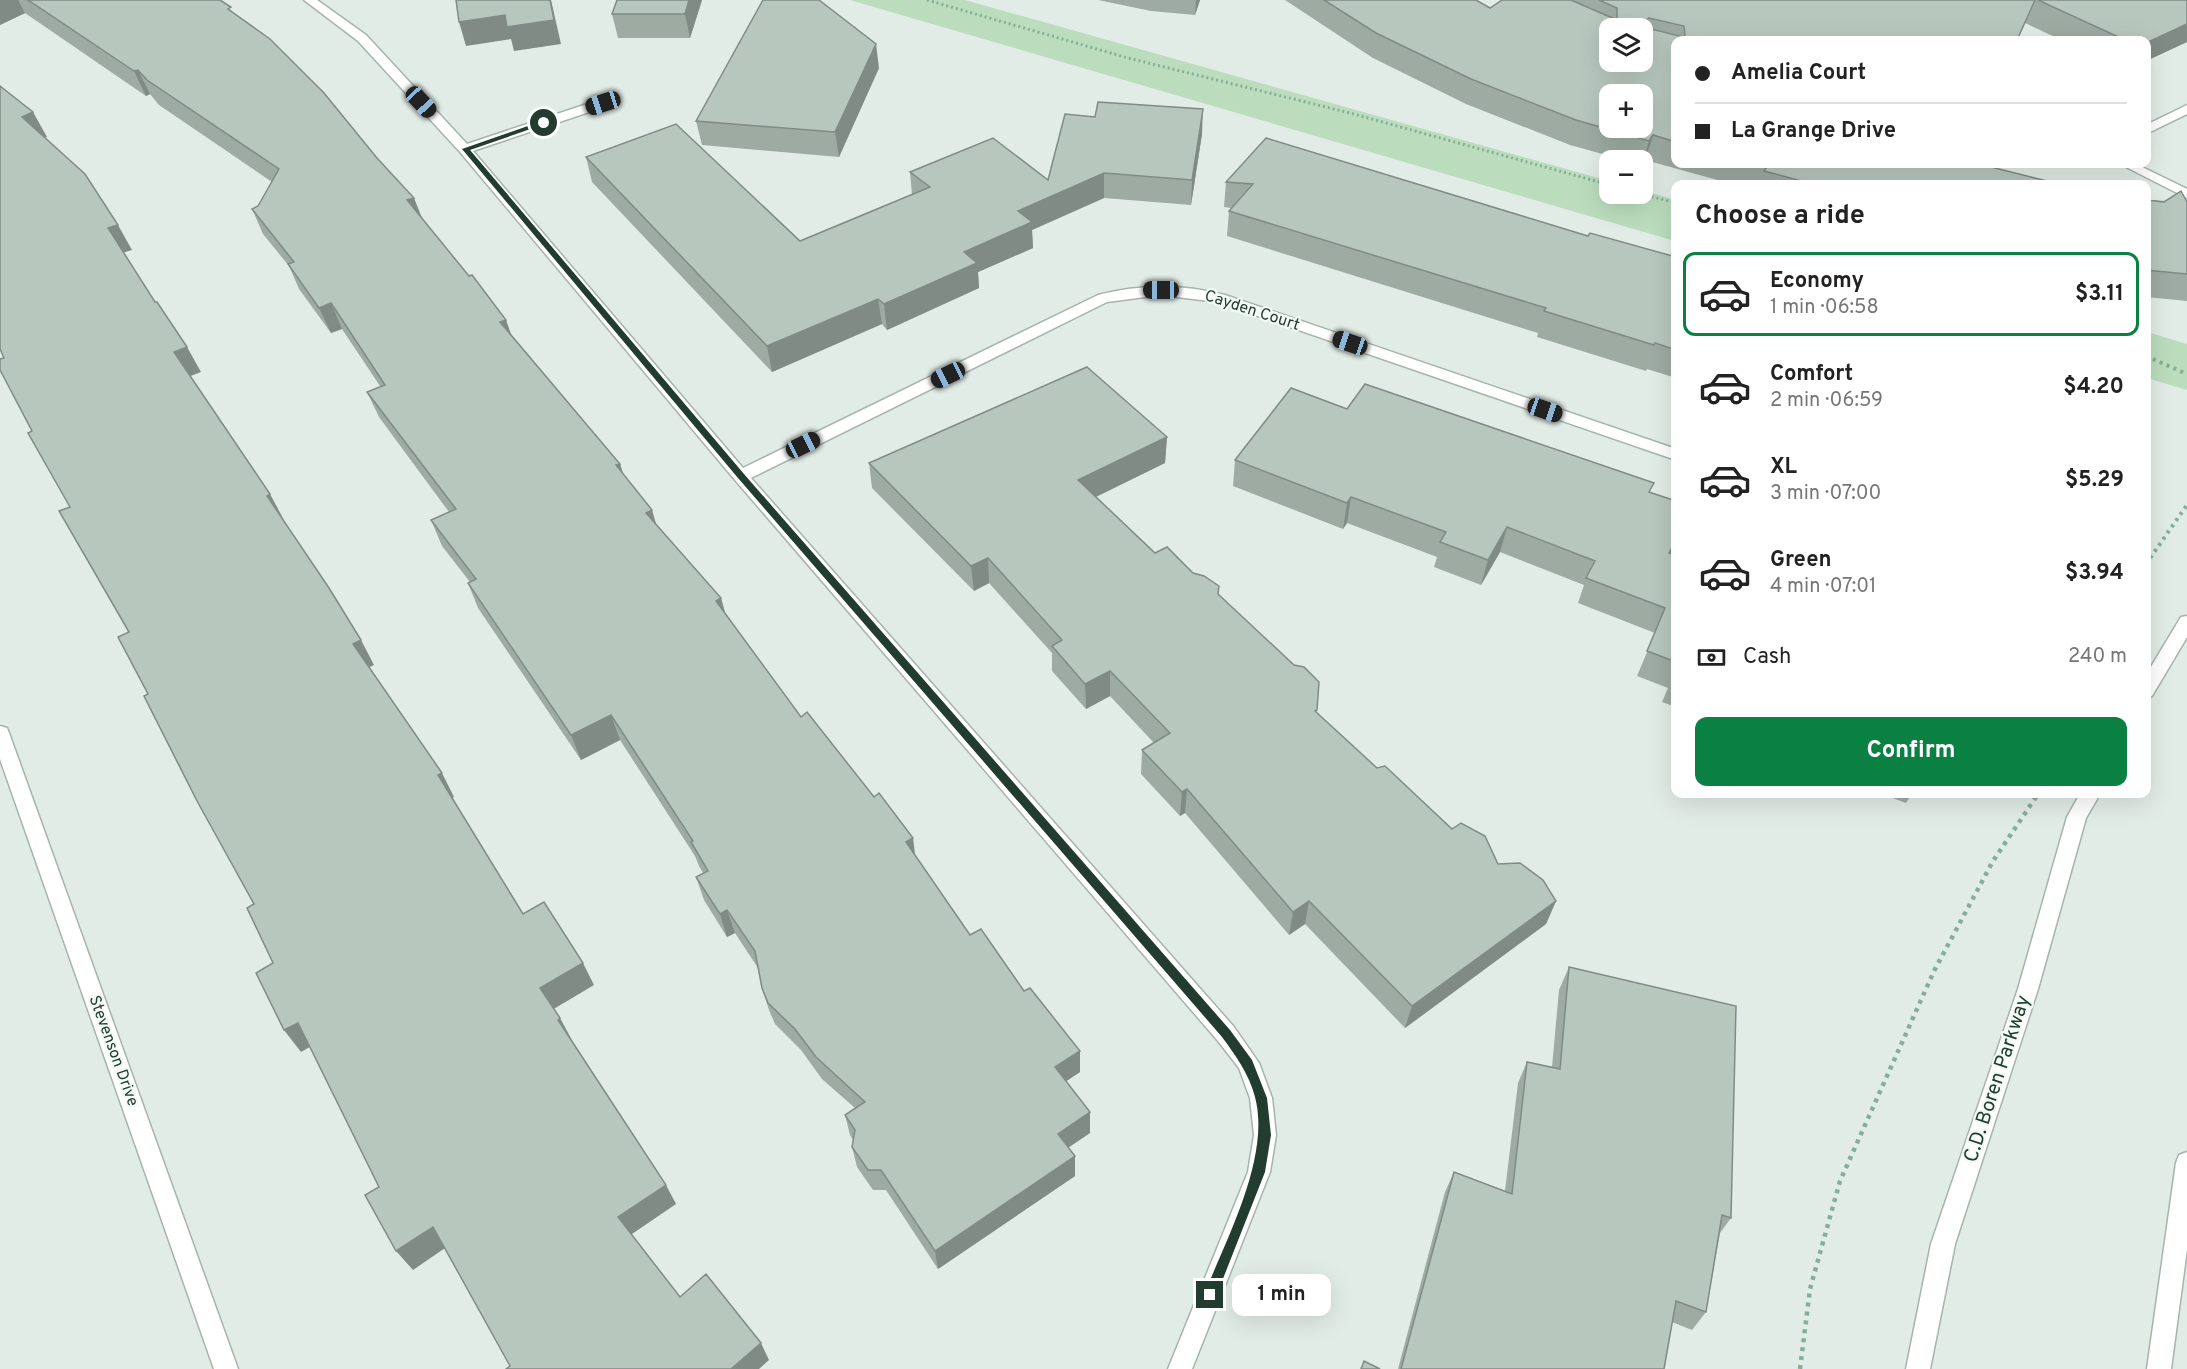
<!DOCTYPE html>
<meta charset="utf-8">
<style>
:root{--surface:#fff;--page:#f6f6f6;--text:#222;--muted:#767676;--line:#e0e0e0;--accent:#0b8043}
body{margin:0;font-family:Overpass,sans-serif;background:var(--page);color:var(--text);height:100vh;display:flex;flex-direction:column;font-size:22px;white-space:nowrap}
*{box-sizing:border-box;margin:0}
p{font-size:20px;color:var(--muted)}
.icon{flex:none;width:33px;height:33px;fill:none;stroke:currentColor;stroke-width:2;stroke-linecap:round;stroke-linejoin:round}
.map{position:relative;flex:1;overflow:hidden}
.drawer{position:absolute;left:1671px;top:180px;width:480px;height:618px;display:flex;flex-direction:column;background:var(--surface);border-radius:12px;box-shadow:0 6px 24px #0002}
.drawer>*{flex:none}
.guide{position:absolute;left:1671px;top:36px;width:480px;height:132px;border-radius:12px;box-shadow:0 6px 24px #0002;display:grid;align-content:center;height:132px;padding:0 24px;background:var(--surface)}
.tools{position:absolute;left:1599px;top:18px;display:grid;gap:12px}
.tools a{display:grid;place-items:center;width:54px;height:54px;border-radius:12px;background:var(--surface);box-shadow:0 6px 24px #0002;font-size:30px}
.end{position:absolute;width:27px;height:27px;margin:-14px;border:8px solid #223d30;background:#fff;box-shadow:0 0 0 3px #fff}
.from{border-radius:50%}
.bubble{position:absolute;height:42px;border-radius:12px;background:var(--surface);box-shadow:0 6px 24px #0002;font-size:20px;font-weight:700;line-height:42px;text-align:center}
.car{position:absolute;width:18px;height:36px;margin:-18px -9px;border-radius:8px;box-shadow:0 0 4px 2px #0007;background:linear-gradient(#222 24%,#8ab4d8 0 40%,#222 0 76%,#8ab4d8 0 86%,#222 0)}
.guide b{display:flex;align-items:center;gap:21px;height:57px;font-size:22px}
.guide b+b{border-top:2px solid var(--line)}
.guide i{width:15px;height:15px;background:var(--text)}
ul{padding:0;list-style:none}
li{display:flex;align-items:center;gap:18px;height:84px;margin:0 12px 9px;padding:0 12px;border:3px solid transparent;border-radius:12px}
li div{flex:1}
li b{display:block;font-size:22px}
li em{font-style:normal;font-weight:700}
li.on{border-color:var(--accent)}
li>.icon{width:54px;height:54px;stroke-width:1.5}
h2{padding:0 24px;font-size:27px;line-height:72px}
.pay{display:flex;align-items:center;gap:15px;height:66px;padding:0 24px;font-size:22px}
.pay p{margin-inline-start:auto}
.cta{display:flex;gap:12px;margin-top:auto;padding:12px 24px}
.cta a{flex:1;height:69px;border-radius:12px;background:var(--accent);color:#fff;font-size:24px;font-weight:700;line-height:69px;text-align:center}
.map>svg:first-child{display:block}
.green{fill:#bbddbd}
.lines{fill:none;stroke-linecap:round;stroke-linejoin:round}
.minor-casing{stroke:#a5b4ac;stroke-width:3}
.path-far2{stroke:#83af98;stroke-width:3;stroke-dasharray:2 3;stroke-linecap:butt}
.path-far1{stroke:#83af98;stroke-width:4;stroke-dasharray:3 4.5;stroke-linecap:butt}
.path{stroke:#83af98;stroke-width:4.5;stroke-dasharray:4 5;stroke-linecap:butt}
.minor{fill:#fff;fill-rule:evenodd}
.wall{fill:#9daba3}
.shaded-wall{fill:#808b85}
.building{fill:#b7c7be;stroke:#808b85;stroke-width:1.5;fill-rule:evenodd}
.route{fill:#223d30}
.labels{text-anchor:middle;dominant-baseline:central;stroke-width:4.5;stroke-linejoin:round;paint-order:stroke}
.street-label{font-size:16px;fill:#223d30;stroke:#f3f9f4}
.near-street-label{font-size:20px;fill:#223d30;stroke:#f3f9f4}
</style>
<div class="map">
<svg width="2187" height="1369" viewBox="0 0 2187 1369">
<rect width="100%" height="100%" fill="#e2ece6"/>
<g class="green">
<polygon points="850,0 965,0 1609,181 1610,194 1642,194 1643,190 1675,200 1675,241"/>
<polygon points="2147,332 2187,344 2187,390 2147,378"/>
</g>
<g class="lines">
<g class="minor-casing">
<g id="minor">
<path d="M 304,0 L 317,0 L 366,35 L 467,144 L 599,100 L 607,100 L 609,103 L 607,106 L 473,151 L 743,468 L 1098,295 C 1140,284 1183,284 1225,295 L 1676,449 L 1676,460 L 1217,302 L 1161,295 L 1107,302 L 751,478 L 1234,1027 L 1259,1063 L 1272,1098 L 1276,1135 L 1270,1172 L 1192,1369 L 1168,1369 L 1248,1172 L 1254,1135 L 1250,1098 L 1239,1068 L 1218,1041 L 735,480 L 460,152 L 358,41 Z"/>
<polygon points="2187,105 2187,114 2146,134 2146,125"/>
<polygon points="2120,164 2136,164 2187,189 2187,198"/>
<polygon points="2187,616 2187,637 2152,696 2146,698 2146,675 2181,617"/>
<polygon points="0,726 7,728 9,733 238,1369 214,1369 0,759"/>
<polygon points="2080,794 2100,794 2086,818 2038,989 1955,1244 1930,1369 1906,1369 1931,1244 2018,989 2067,817"/>
<polygon points="2187,1152 2187,1249 2171,1369 2147,1369 2176,1163 2179,1155"/>
</g>
</g>
<g class="path-far2">
<polyline points="927,0 1128,58 1350,113 1610,185"/>
<polyline points="1642,194 1676,203"/>
</g>
<g class="path-far1">
<polyline points="2146,356 2187,374"/>
<polyline points="2146,564 2187,505"/>
</g>
<polyline class="path" points="1800,1369 1810,1289 1840,1181 1934,971 1993,861 2038,794"/>
<use href="#minor" class="minor"/>
</g>
<g class="wall">
<polygon points="0,0 220,0 234,13 422,219 512,336 620,464 623,474 652,510 656,524 721,598 725,613 801,717 915,856 970,935 1024,991 1080,1051 1080,1072 1066,1081 1090,1133 1068,1147 1075,1156 1075,1176 938,1269 886,1190 873,1190 857,1167 852,1147 853,1140 850,1135 845,1115 855,1108 822,1079 801,1050 775,1024 769,1010 762,988 758,968 735,933 727,937 704,900 696,877 703,873 699,866 695,856 620,740 581,760 478,608 468,583 470,582 442,546 431,520 449,512 379,417 367,392 380,386 342,329 331,333 299,289 289,266 263,234 252,209 258,206 272,182 159,105 150,94 146,96 25,13 0,25"/>
<polygon points="617,0 702,0 690,38 618,38 612,14"/>
<polygon points="1098,0 1200,0 1195,15 1151,11"/>
<polygon points="1285,0 1476,0 1490,8 1502,0 2187,0 2187,42 2146,61 2146,40 2061,40 2025,23 1676,40 1676,164 1979,164 2059,184 1732,184 1645,160 1642,165 1642,160 1624,160 1570,145 1466,104 1373,58"/>
<polygon points="879,68 839,157 702,145 696,121"/>
<polygon points="1202,134 1191,205 1104,198 1032,230 1033,248 978,272 979,288 887,330 882,324 772,372 592,182 586,157 800,241 912,195 910,172 1048,180"/>
<polygon points="1266,138 1588,236 1676,257 1676,378 1647,369 1646,371 1537,337 1538,333 1227,236 1229,211 1231,208 1224,207 1226,182"/>
<polygon points="2146,200 2187,202 2187,301 2146,297"/>
<polygon points="1347,409 1650,492 1676,501 1676,546 1672,554 1676,555 1676,707 1662,702 1668,688 1637,676 1655,633 1578,603 1584,585 1500,552 1481,585 1434,567 1437,557 1347,523 1343,529 1233,486 1235,460"/>
<polygon points="1167,437 1165,463 1096,497 1155,553 1193,573 1218,594 1317,713 1377,768 1452,829 1498,864 1556,901 1546,924 1405,1028 1305,924 1289,935 1185,813 1180,816 1141,774 1142,750 1154,743 1110,696 1086,709 1052,671 1052,653 989,583 974,591 872,488 869,463"/>
<polygon points="1882,794 1912,794 1906,803"/>
<polygon points="1569,967 1731,1218 1720,1233 1706,1312 1692,1330 1672,1322 1664,1369 1398,1369 1445,1192 1454,1172 1505,1191 1518,1083 1527,1062 1552,1067 1559,990"/>
</g>
<g class="shaded-wall">
<polygon points="0,0 18,0 25,13 0,25"/>
<polygon points="551,0 561,44 514,51 511,39 466,46 459,22"/>
<polygon points="689,0 702,0 690,38 685,14"/>
<polygon points="1196,0 1200,0 1195,15"/>
<polygon points="2187,24 2187,42 2146,61 2146,43"/>
<polygon points="876,44 879,68 839,157 835,132"/>
<polygon points="138,70 150,94 146,96 134,71"/>
<polygon points="1203,109 1202,134 1191,205 1192,180"/>
<polygon points="33,112 47,137 36,141 22,117"/>
<polygon points="1653,135 1645,160 1642,165 1649,141"/>
<polygon points="1104,173 1104,198 1032,230 1033,248 978,272 979,288 887,330 884,304 964,252 1018,211"/>
<polygon points="414,198 424,223 407,200"/>
<polygon points="118,225 132,250 122,253 108,228"/>
<polygon points="878,299 882,324 772,372 767,346"/>
<polygon points="331,303 342,329 331,333 319,308"/>
<polygon points="506,320 515,345 500,322"/>
<polygon points="187,347 201,372 188,377 174,352"/>
<polygon points="1167,437 1165,463 1079,505 1078,480"/>
<polygon points="620,464 628,489 616,465"/>
<polygon points="270,494 284,520 267,496"/>
<polygon points="1351,497 1347,523 1343,529 1347,503"/>
<polygon points="652,510 659,535 646,513"/>
<polygon points="1507,527 1500,552 1481,585 1488,560"/>
<polygon points="1676,540 1676,546 1659,578 1669,553"/>
<polygon points="988,558 989,583 974,591 971,566"/>
<polygon points="721,598 728,624 716,601"/>
<polygon points="361,640 374,665 366,669 353,644"/>
<polygon points="1110,671 1110,696 1086,709 1085,684"/>
<polygon points="611,715 620,740 581,760 571,735"/>
<polygon points="442,773 454,797 450,799 438,775"/>
<polygon points="1187,789 1185,813 1180,816 1182,792"/>
<polygon points="913,838 916,862 906,842"/>
<polygon points="1309,901 1305,924 1289,935 1293,912"/>
<polygon points="1556,901 1546,924 1405,1028 1412,1006"/>
<polygon points="727,910 735,933 727,937 720,914"/>
<polygon points="583,963 594,985 552,1010 540,988"/>
<polygon points="560,1018 572,1040 558,1020"/>
<polygon points="298,1023 315,1044 301,1052 284,1030"/>
<polygon points="1080,1051 1080,1072 1056,1088 1055,1067"/>
<polygon points="1090,1112 1090,1133 1059,1154 1058,1134"/>
<polygon points="1075,1156 1075,1176 938,1269 935,1251"/>
<polygon points="666,1185 676,1204 629,1236 618,1217"/>
<polygon points="433,1227 448,1246 413,1270 396,1251"/>
<polygon points="761,1343 769,1360 759,1369 731,1369"/>
</g>
<g class="building">
<polygon points="28,0 220,0 231,7 228,9 270,39 324,93 377,158 414,198 407,200 469,276 472,275 506,320 500,322 620,464 616,465 652,510 646,513 721,598 716,601 801,717 807,712 874,797 879,793 913,838 906,842 970,935 981,929 1024,991 1030,988 1080,1051 1055,1067 1090,1112 1058,1134 1075,1156 935,1251 881,1170 868,1170 852,1147 855,1130 845,1115 865,1102 816,1057 795,1029 768,1003 762,988 755,951 727,910 720,914 696,877 708,871 691,842 693,841 611,715 571,735 468,583 476,579 431,520 456,509 367,392 385,385 331,303 319,308 288,264 294,262 252,209 258,206 279,169 147,80 138,70 134,71"/>
<polygon points="456,0 550,0 554,20 507,27 505,15 459,22"/>
<polygon points="617,0 689,0 685,14 612,14"/>
<polygon points="763,0 819,0 876,44 835,132 696,121"/>
<path d="M 1324,0 L 1476,0 L 1490,8 L 1502,0 L 1571,0 L 1617,20 L 1617,8 L 1599,0 L 2035,0 L 2017,40 L 1676,40 L 1676,142 L 1653,135 L 1649,141 L 1576,120 L 1471,79 L 1376,33 ZM 1649,18 L 1684,26 L 1685,35 L 1683,37 L 1647,28 L 1646,20 ZM 1610,28 L 1642,28 L 1642,62 L 1610,62 ZM 1610,94 L 1642,94 L 1642,128 L 1610,128 Z"/>
<polygon points="2038,0 2187,0 2187,24 2146,43 2146,40 2125,40"/>
<polygon points="0,86 33,112 22,117 85,174 118,225 108,228 155,302 157,302 187,347 174,352 270,494 267,496 329,588 361,640 353,644 442,773 438,775 523,914 544,902 583,963 540,988 560,1018 558,1020 666,1185 618,1217 680,1297 706,1274 761,1343 731,1369 506,1369 510,1366 433,1227 396,1251 365,1195 379,1187 298,1023 284,1030 256,973 273,963 247,908 254,904 197,801 144,696 148,694 118,637 129,632 59,511 70,507 28,433 32,431 0,370 0,359 4,358 0,349"/>
<polygon points="1098,102 1203,109 1192,180 1104,173 1018,211 1032,222 964,252 977,263 884,304 878,299 767,346 586,157 676,124 800,241 930,187 910,172 993,138 1048,180 1065,114 1095,117"/>
<polygon points="1266,138 1588,236 1590,233 1676,257 1676,350 1655,343 1654,345 1544,311 1546,308 1229,211 1253,184 1226,182"/>
<polygon points="1756,164 1979,164 2059,184 1813,184 1764,171 1767,167"/>
<polygon points="2181,191 2187,202 2187,274 2146,270 2146,200 2164,202"/>
<polygon points="1087,367 1167,437 1078,480 1155,553 1167,547 1193,573 1204,576 1219,586 1218,594 1294,665 1304,667 1319,682 1317,710 1315,711 1377,768 1385,766 1452,829 1461,823 1485,836 1498,864 1520,863 1543,880 1556,901 1412,1006 1309,901 1293,912 1187,789 1182,792 1142,750 1170,733 1110,671 1085,684 1052,646 1062,640 988,558 971,566 869,463"/>
<polygon points="1365,384 1654,483 1649,492 1676,501 1676,540 1669,553 1676,555 1676,662 1647,651 1665,608 1586,578 1595,561 1507,527 1488,560 1440,542 1446,532 1351,497 1347,503 1235,460 1291,388 1347,409"/>
<polygon points="1676,671 1676,679 1673,678"/>
<polygon points="1569,967 1736,1006 1731,1218 1722,1215 1706,1312 1676,1301 1664,1369 1401,1369 1454,1172 1512,1194 1527,1062 1560,1069"/>
<polygon points="1364,1361 1380,1369 1361,1369"/>
</g>
<path class="route" d="M 542,121 L 548,123 L 470,150 L 744,474 L 1230,1030 L 1252,1060 L 1267,1098 L 1271,1135 L 1265,1172 L 1215,1299 L 1210,1301 L 1206,1299 L 1204,1295 C 1226,1239 1271,1157 1255,1097 C 1249,1074 1236,1056 1222,1037 L 738,478 L 462,149 Z"/>
<g class="labels">
<g class="street-label">
<text transform="translate(1252 311) rotate(18)">Cayden Court</text>
<text transform="translate(113 1051) rotate(70)">Stevenson Drive</text>
</g>
<g class="near-street-label">
<text transform="translate(1998 1079) rotate(-72)">C.D. Boren Parkway</text>
</g>
</g>
</svg>
<div class="tools">
<a><svg class="icon" aria-label="layers" viewBox="0 0 24 24"><path d="M12 4l9 5-9 5-9-5zM3 14l9 5 9-5"/></svg></a>
<a>+</a>
<a>−</a>
</div>
<i class="end from" style="left:544px;top:123px"></i>
<i class="end" style="left:1210px;top:1295px"></i>
<div class="bubble" style="left:1232px;top:1274px;width:99px">1 min</div>
<i class="car" style="left:421px;top:102px;rotate:137deg"></i>
<i class="car" style="left:603px;top:103px;rotate:252deg"></i>
<i class="car" style="left:1161px;top:290px;rotate:270deg"></i>
<i class="car" style="left:1350px;top:343px;rotate:289deg"></i>
<i class="car" style="left:948px;top:375px;rotate:244deg"></i>
<i class="car" style="left:1545px;top:410px;rotate:109deg"></i>
<i class="car" style="left:803px;top:445px;rotate:64deg"></i>
<div class="guide">
<b><i class="from"></i>Amelia Court</b>
<b><i></i>La Grange Drive</b>
</div>
<section class="drawer">
<h2>Choose a ride</h2>
<ul>
<li class="on"><svg class="icon" aria-label="car" viewBox="0 0 24 24"><path d="M5 17H2v-5l4-1 3-4h7l3 4 3 1v5h-3M9 17h6M6 11h13"/><circle cx="7" cy="17" r="2"/><circle cx="17" cy="17" r="2"/></svg><div><b>Economy</b><p>1 min · 06:58</p></div><em>$3.11</em></li>
<li><svg class="icon" aria-label="car" viewBox="0 0 24 24"><path d="M5 17H2v-5l4-1 3-4h7l3 4 3 1v5h-3M9 17h6M6 11h13"/><circle cx="7" cy="17" r="2"/><circle cx="17" cy="17" r="2"/></svg><div><b>Comfort</b><p>2 min · 06:59</p></div><em>$4.20</em></li>
<li><svg class="icon" aria-label="car" viewBox="0 0 24 24"><path d="M5 17H2v-5l4-1 3-4h7l3 4 3 1v5h-3M9 17h6M6 11h13"/><circle cx="7" cy="17" r="2"/><circle cx="17" cy="17" r="2"/></svg><div><b>XL</b><p>3 min · 07:00</p></div><em>$5.29</em></li>
<li><svg class="icon" aria-label="car" viewBox="0 0 24 24"><path d="M5 17H2v-5l4-1 3-4h7l3 4 3 1v5h-3M9 17h6M6 11h13"/><circle cx="7" cy="17" r="2"/><circle cx="17" cy="17" r="2"/></svg><div><b>Green</b><p>4 min · 07:01</p></div><em>$3.94</em></li>
</ul>
<div class="pay"><svg class="icon" aria-label="cash" viewBox="0 0 24 24"><path d="M3 7h18v10H3z"/><circle cx="12" cy="12" r="2"/></svg>Cash<p>240 m</p></div>
<div class="cta"><a>Confirm</a></div>
</section>
</div>
